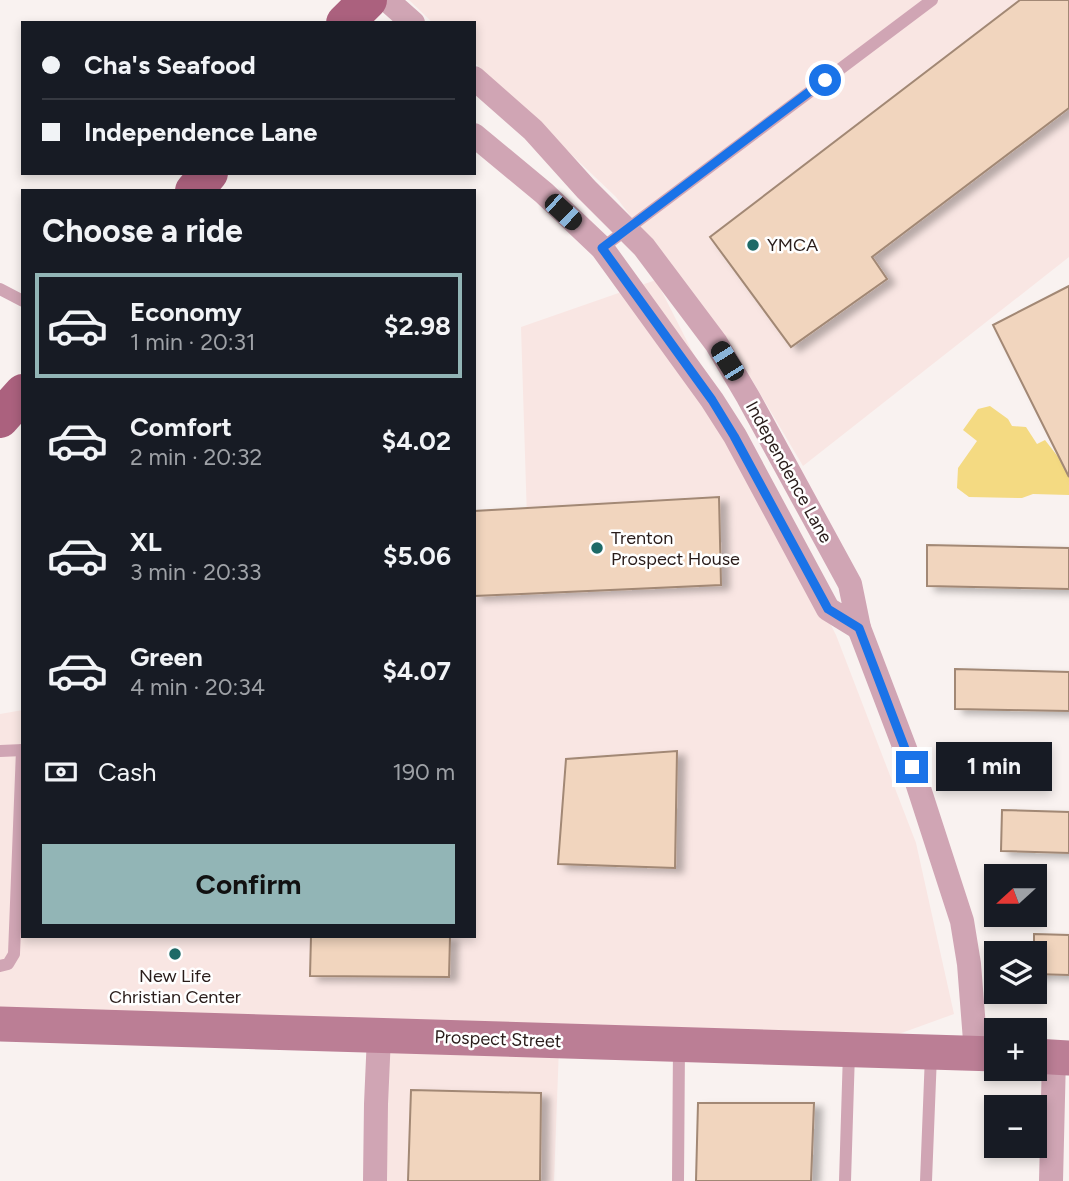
<!DOCTYPE html>
<meta charset="utf-8">
<style>
:root{--surface:#171b24;--page:#20242c;--text:#f1f3f6;--muted:#9ea1a6;--line:#363941;--accent:#92b5b6}
body{margin:0;font-family:Figtree,sans-serif;background:var(--page);color:var(--text);height:100vh;display:flex;flex-direction:column;font-size:26px;white-space:nowrap}
*{box-sizing:border-box;margin:0}
p{font-size:23px;color:var(--muted)}
.icon{flex:none;width:38px;height:38px;fill:none;stroke:currentColor;stroke-width:2;stroke-linecap:round;stroke-linejoin:round}
.map{position:relative;flex:1;overflow:hidden}
.panel{position:absolute;left:21px;top:189px;width:455px;height:749px;display:flex;flex-direction:column;background:var(--surface);border-radius:0px;box-shadow:0 4px 10px #0003}
.panel>*{flex:none}
.banner{position:absolute;left:21px;top:21px;width:455px;height:154px;border-radius:0px;box-shadow:0 4px 10px #0003;display:grid;align-content:center;height:154px;padding:0 21px;background:var(--surface)}
.needle{width:46px;rotate:249deg}
.controls{position:absolute;left:984px;top:864px;display:grid;gap:14px}
.controls a{display:grid;place-items:center;width:63px;height:63px;border-radius:0px;background:var(--surface);box-shadow:0 4px 10px #0003;font-size:35px}
.end{position:absolute;width:32px;height:32px;margin:-16px;border:9px solid #1a73e8;background:#fff;box-shadow:0 0 0 4px #fff}
.from{border-radius:50%}
.bubble{position:absolute;height:49px;border-radius:0px;background:var(--surface);box-shadow:0 4px 10px #0003;font-size:23px;font-weight:700;line-height:49px;text-align:center}
.car{position:absolute;width:21px;height:42px;margin:-21px -10px;border-radius:9px;box-shadow:0 0 5px 2px #0007;background:linear-gradient(#222 24%,#8ab4d8 0 40%,#222 0 76%,#8ab4d8 0 86%,#222 0)}
.banner b{display:flex;align-items:center;gap:24px;height:66px;font-size:26px}
.banner b+b{border-top:2px solid var(--line)}
.banner i{width:18px;height:18px;background:var(--text)}
ul{padding:0;list-style:none}
li{display:flex;align-items:center;gap:21px;height:105px;margin:0 14px 10px;padding:0 7px;border:4px solid transparent;border-radius:0px}
li div{flex:1}
li b{display:block;font-size:26px}
li em{font-style:normal;font-weight:700}
li.active{border-color:var(--accent)}
li>.icon{width:63px;height:63px;stroke-width:1.5}
h2{padding:0 21px;font-size:32px;line-height:84px}
.pay{display:flex;align-items:center;gap:18px;height:77px;padding:0 21px;font-size:26px}
.pay p{margin-inline-start:auto}
.button{display:flex;gap:14px;margin-top:auto;padding:14px 21px}
.button a{flex:1;height:80px;border-radius:0px;background:var(--accent);color:#111;font-size:28px;font-weight:700;line-height:80px;text-align:center}
.map>svg:first-child{display:block}
.built{fill:#f9e6e3}
.green{fill:#f4da82}
.building{fill:#f1d5be;stroke:#a28874;stroke-width:2;filter:url(#shadow)}
.lines{fill:none;stroke-linecap:round;stroke-linejoin:round}
.lane{stroke:#d0a5b4;stroke-width:12}
.street{stroke:#d0a5b4;stroke-width:24}
.secondary{stroke:#bb7e95;stroke-width:35}
.primary{stroke:#ab617e;stroke-width:38}
.route{stroke:#1a73e8;stroke-width:9}
.poi-dot{fill:#1e6a67;stroke:#fff;stroke-width:2.5}
.labels{text-anchor:middle;dominant-baseline:central;stroke-width:5;stroke-linejoin:round;paint-order:stroke}
.poi-label{font-size:18px;fill:#291c1a;stroke:#fff;text-anchor:start}
.street-label{font-size:18px;fill:#291c1a;stroke:#fff}
</style>
<div class="map">
<svg width="1069" height="1181" viewBox="0 0 1069 1181">
<defs>
<filter id="shadow"><feDropShadow dx="8" dy="4.5" stdDeviation="3.5" flood-color="#0004"/></filter>
</defs>
<rect width="100%" height="100%" fill="#f9f2f0"/>
<g class="built">
<polygon points="409,0 1069,0 1069,257 803,466 742,363 616,197 474,62 474,23 433,23"/>
<polygon points="656,280 836,635 916,843 954,1014 849,1052 559,1047 554,1181 374,1181 380,1032 0,1022 0,714 23,710 23,936 474,936 474,552 528,551 521,327"/>
</g>
<polygon class="green" points="990,406 1008,419 1012,426 1026,427 1037,444 1045,440 1059,458 1069,457 1069,495 1033,494 1022,498 969,497 957,488 958,468 977,441 963,430 978,409"/>
<g class="building">
<polygon points="1020,0 1069,0 1069,108 872,257 887,279 791,347 710,237"/>
<polygon points="1069,286 1069,477 993,325"/>
<polygon points="719,497 721,585 474,596 474,511"/>
<polygon points="927,545 1069,548 1069,589 927,586"/>
<polygon points="955,669 1069,672 1069,711 955,709"/>
<polygon points="677,751 675,868 558,864 566,759"/>
<polygon points="1002,810 1069,812 1069,853 1001,851"/>
<polygon points="1034,934 1069,935 1069,975 1034,974"/>
<polygon points="311,936 450,936 449,977 310,976"/>
<polygon points="411,1090 541,1093 540,1181 408,1181"/>
<polygon points="698,1103 814,1103 811,1181 696,1181"/>
</g>
<g class="lines">
<g class="lane">
<polyline points="602,248 932,0"/>
<polyline points="0,289 23,301"/>
<polyline points="0,751 23,750"/>
<polyline points="0,966 8,964 14,954 22,750"/>
<polyline points="678,1181 679,1045"/>
<polyline points="845,1181 849,1052"/>
<polyline points="926,1181 931,1055"/>
</g>
<g class="street">
<polyline points="387,0 413,23"/>
<polyline points="474,78 533,130 586,189 644,247 716,343 748,397 850,584 859,628 828,609 735,436 712,400 602,248 544,193 474,135"/>
<polyline points="859,628 912,767 962,921 969,964 976,1053"/>
<polyline points="375,1181 376,1104 379,1036"/>
<polyline points="1051,1181 1054,1057"/>
</g>
<g class="secondary">
<polyline points="0,1024 996,1054"/>
<polyline points="1034,1056 1069,1058"/>
</g>
<g class="primary">
<polyline points="345,23 368,0"/>
<polyline points="194,191 209,173"/>
<polyline points="0,419 23,393"/>
</g>
</g>
<g class="lines">
<polyline class="route" points="825,80 602,248 712,400 734,436 828,609 859,628 912,767"/>
</g>
<g class="poi-dot">
<circle cx="753" cy="245" r="7"/>
<circle cx="597" cy="548" r="7"/>
<circle cx="175" cy="954" r="7"/>
</g>
<g class="labels">
<g class="poi-label">
<text x="767" y="245">YMCA</text>
<text x="611" y="538">Trenton<tspan x="611" dy="21">Prospect House</tspan></text>
<text x="175" y="976" text-anchor="middle">New Life<tspan x="175" dy="21">Christian Center</tspan></text>
</g>
<g class="street-label">
<text transform="translate(789 472) rotate(61)">Independence Lane</text>
<text transform="translate(498 1039) rotate(2)">Prospect Street</text>
</g>
</g>
</svg>
<div class="controls">
<a><svg class="needle" viewBox="-14 -14 28 28"><path d="M0-13l5 13h-10z" fill="#e53935"/><path d="M0 13l5-13h-10z" fill="#9ea1a6"/></svg></a>
<a><svg class="icon" aria-label="layers" viewBox="0 0 24 24"><path d="M12 4l9 5-9 5-9-5zM3 14l9 5 9-5"/></svg></a>
<a>+</a>
<a>−</a>
</div>
<i class="end from" style="left:825px;top:80px"></i>
<i class="end" style="left:912px;top:767px"></i>
<div class="bubble" style="left:936px;top:742px;width:116px">1 min</div>
<i class="car" style="left:563px;top:212px;rotate:133deg"></i>
<i class="car" style="left:727px;top:361px;rotate:328deg"></i>
<div class="banner">
<b><i class="from"></i>Cha's Seafood</b>
<b><i></i>Independence Lane</b>
</div>
<section class="panel">
<h2>Choose a ride</h2>
<ul>
<li class="active"><svg class="icon" aria-label="car" viewBox="0 0 24 24"><path d="M5 17H2v-5l4-1 3-4h7l3 4 3 1v5h-3M9 17h6M6 11h13"/><circle cx="7" cy="17" r="2"/><circle cx="17" cy="17" r="2"/></svg><div><b>Economy</b><p>1 min · 20:31</p></div><em>$2.98</em></li>
<li><svg class="icon" aria-label="car" viewBox="0 0 24 24"><path d="M5 17H2v-5l4-1 3-4h7l3 4 3 1v5h-3M9 17h6M6 11h13"/><circle cx="7" cy="17" r="2"/><circle cx="17" cy="17" r="2"/></svg><div><b>Comfort</b><p>2 min · 20:32</p></div><em>$4.02</em></li>
<li><svg class="icon" aria-label="car" viewBox="0 0 24 24"><path d="M5 17H2v-5l4-1 3-4h7l3 4 3 1v5h-3M9 17h6M6 11h13"/><circle cx="7" cy="17" r="2"/><circle cx="17" cy="17" r="2"/></svg><div><b>XL</b><p>3 min · 20:33</p></div><em>$5.06</em></li>
<li><svg class="icon" aria-label="car" viewBox="0 0 24 24"><path d="M5 17H2v-5l4-1 3-4h7l3 4 3 1v5h-3M9 17h6M6 11h13"/><circle cx="7" cy="17" r="2"/><circle cx="17" cy="17" r="2"/></svg><div><b>Green</b><p>4 min · 20:34</p></div><em>$4.07</em></li>
</ul>
<div class="pay"><svg class="icon" aria-label="cash" viewBox="0 0 24 24"><path d="M3 7h18v10H3z"/><circle cx="12" cy="12" r="2"/></svg>Cash<p>190 m</p></div>
<div class="button"><a>Confirm</a></div>
</section>
</div>
